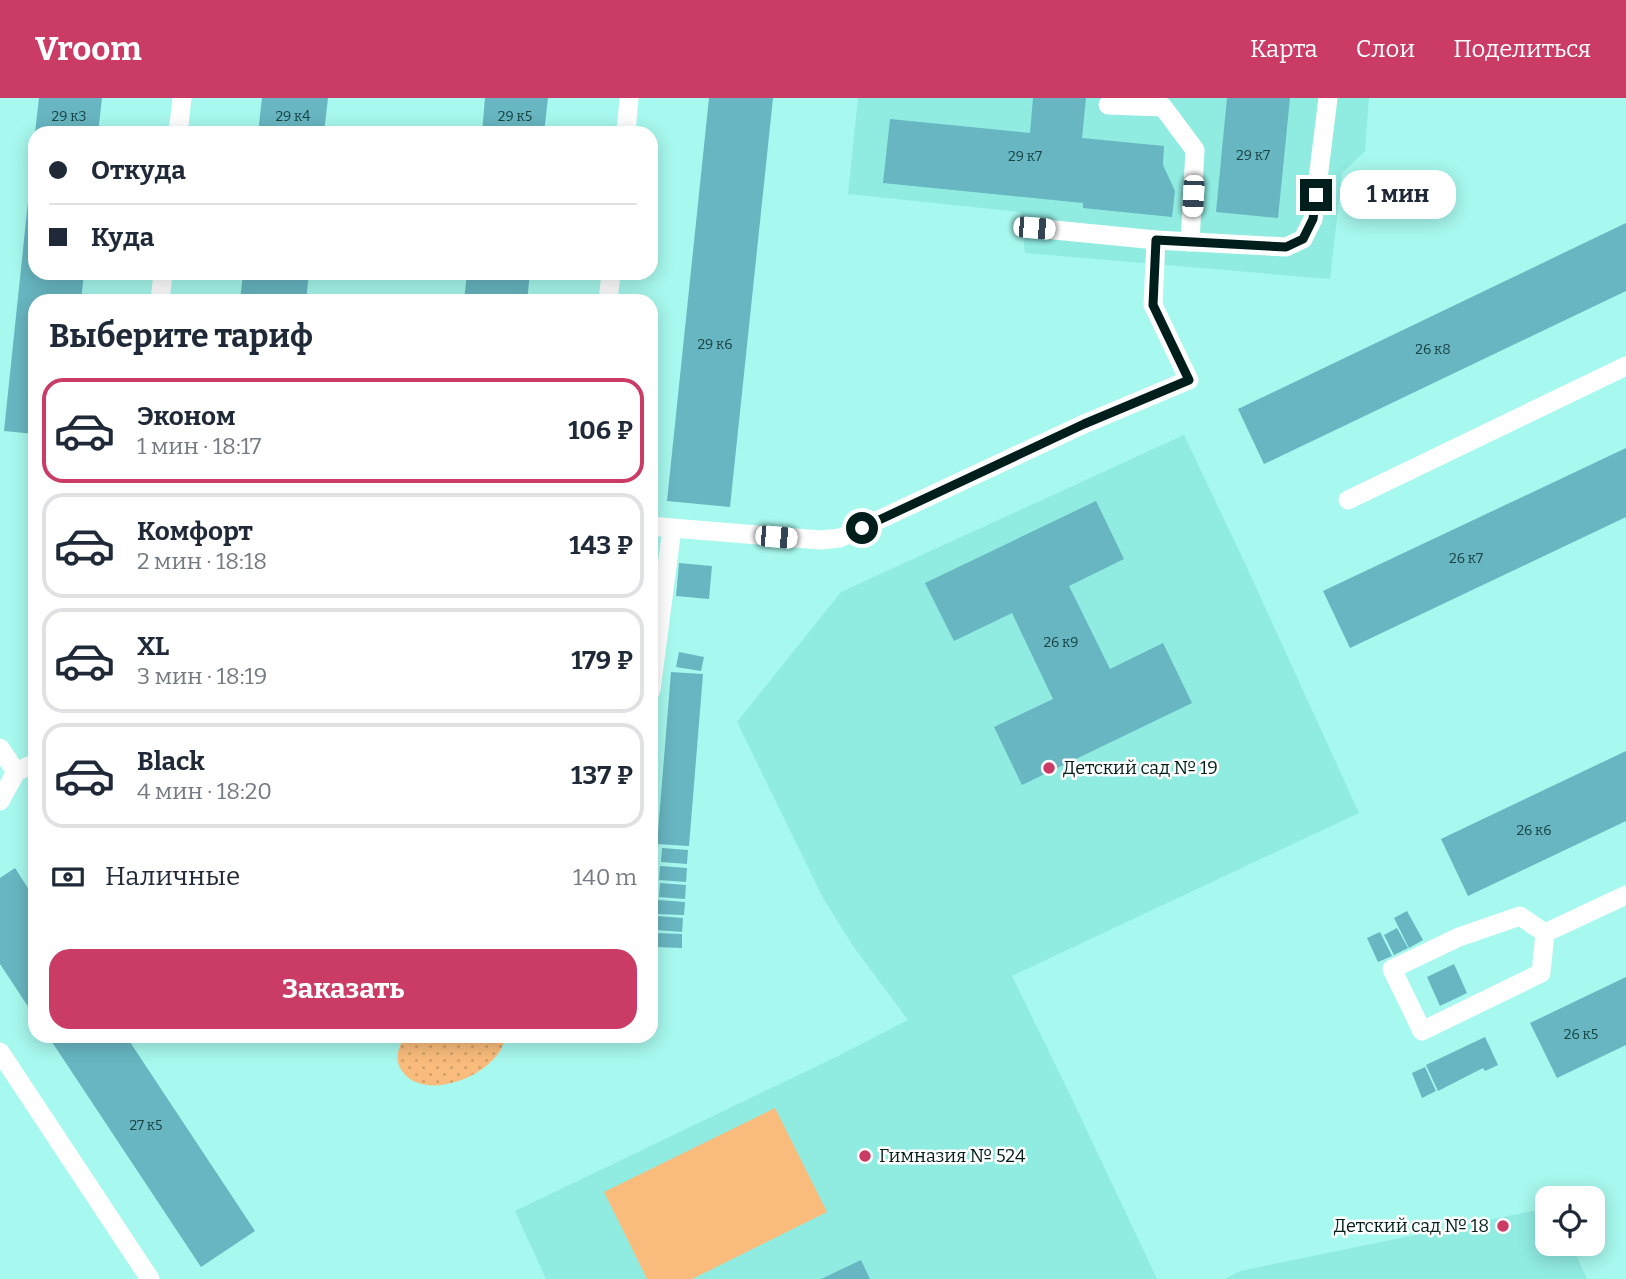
<!DOCTYPE html>
<html lang="ru">
<meta charset="utf-8">
<style>
:root{--surface:#fff;--page:#f6f6f7;--text:#1f2937;--muted:#747a83;--line:#e0e1e3;--accent:#ca3b66}
body{margin:0;font-family:Bitter,serif;background:var(--page);color:var(--text);height:100vh;display:flex;flex-direction:column;font-size:26px;white-space:nowrap}
*{box-sizing:border-box;margin:0}
p{font-size:23px;color:var(--muted)}
.icon{flex:none;width:38px;height:38px;fill:none;stroke:currentColor;stroke-width:2;stroke-linecap:round;stroke-linejoin:round}
.map{position:relative;flex:1;overflow:hidden}
.drawer{position:absolute;left:28px;top:196px;width:630px;height:749px;display:flex;flex-direction:column;background:var(--surface);border-radius:21px;box-shadow:0 4px 18px #0003}
.drawer>*{flex:none}
.guide{position:absolute;left:28px;top:28px;width:630px;height:154px;border-radius:21px;box-shadow:0 4px 18px #0003;display:grid;align-content:center;height:154px;padding:0 21px;background:var(--surface)}
.controls{position:absolute;left:1535px;top:1088px;display:grid;gap:14px}
.controls a{display:grid;place-items:center;width:70px;height:70px;border-radius:14px;background:var(--surface);box-shadow:0 4px 18px #0003;font-size:35px}
.end{position:absolute;width:32px;height:32px;margin:-16px;border:9px solid #001f1c;background:#fff;box-shadow:0 0 0 4px #fff}
.from{border-radius:50%}
.bubble{position:absolute;height:49px;border-radius:21px;background:var(--surface);box-shadow:0 4px 18px #0003;font-size:23px;font-weight:700;line-height:49px;text-align:center}
.car{position:absolute;width:21px;height:42px;margin:-21px -10px;border-radius:9px;box-shadow:0 0 5px 2px #0007;background:linear-gradient(#fff 24%,#345 0 40%,#fff 0 76%,#345 0 86%,#fff 0)}
.guide b{display:flex;align-items:center;gap:24px;height:66px;font-size:26px}
.guide b+b{border-top:2px solid var(--line)}
.guide i{width:18px;height:18px;background:var(--text)}
ul{padding:0;list-style:none}
li{display:flex;align-items:center;gap:21px;height:105px;margin:0 14px 10px;padding:0 7px;border:4px solid var(--line);border-radius:21px}
li div{flex:1}
li b{display:block;font-size:26px}
li em{font-style:normal;font-weight:700}
li.on{border-color:var(--accent)}
li>.icon{width:63px;height:63px;stroke-width:1.5}
h2{padding:0 21px;font-size:32px;line-height:84px}
.pay{display:flex;align-items:center;gap:18px;height:77px;padding:0 21px;font-size:26px}
.pay p{margin-inline-start:auto}
.button{display:flex;gap:14px;margin-top:auto;padding:14px 21px}
.button a{flex:1;height:80px;border-radius:21px;background:var(--accent);color:#fff;font-size:28px;font-weight:700;line-height:80px;text-align:center}
header{display:flex;align-items:center;gap:42px;box-sizing:border-box;height:98px;padding:0 35px;background:var(--accent);color:#fff}
header strong{font-size:33px}
nav{display:flex;gap:38px;margin-inline-start:auto;font-size:24px}
.map>svg:first-child{display:block}
.built{fill:#90ebe1}
.park{fill:url(#park-dots)}
.pitch{fill:#fabc7c}
.building{fill:#67b6c1}
.lines{fill:none;stroke-linecap:round;stroke-linejoin:round}
.lane{stroke:#fff;stroke-width:19}
.route{stroke:#001f1c;stroke-width:9}
.poi-dot{fill:#ca3b66;stroke:#fff;stroke-width:2.5}
.labels{text-anchor:middle;dominant-baseline:central;stroke-width:5;stroke-linejoin:round;paint-order:stroke}
.number-label{font-size:14px;fill:#1a4545}
.poi-label{font-size:18px;fill:#001f1c;stroke:#fff;text-anchor:start}
</style>
<header>
<strong>Vroom</strong>
<nav><a>Карта</a><a>Слои</a><a>Поделиться</a></nav>
</header>
<div class="map">
<svg width="1626" height="1181" viewBox="0 0 1626 1181">
<defs>
<pattern id="park-dots" width="8" height="8" patternUnits="userSpaceOnUse" patternTransform="scale(1.75)"><rect width="8" height="8" fill="#fabc7c"/><path d="M2 2h.1M6 6h.1" fill="none" stroke="#d4a16b" stroke-width="1.8" stroke-linecap="round"/></pattern>
</defs>
<rect width="100%" height="100%" fill="#a7f8ee"/>
<g class="built">
<polygon points="858,0 1369,0 1365,53 1342,75 1330,181 1025,155 1021,114 848,96"/>
<polygon points="1184,337 1243,461 1359,715 1012,878 1073,1003 1157,1181 546,1181 515,1113 836,959 908,922 853,848 823,800 737,624 841,494"/>
<polygon points="1547,1110 1547,1146 1571,1146 1587,1181 1225,1181 1240,1173"/>
</g>
<path class="park" d="M 405,938 L 505,938 C 502,975 425,1007 402,973 C 394,962 398,949 405,938 Z"/>
<polygon class="pitch" points="775,1010 827,1114 692,1181 647,1181 604,1094"/>
<g class="building">
<polygon points="39,0 102,0 98,35 35,35"/>
<polygon points="262,0 328,0 324,35 258,35"/>
<polygon points="485,0 548,0 544,35 482,35"/>
<polygon points="709,0 773,0 730,409 667,403"/>
<polygon points="1033,0 1086,0 1082,40 1164,48 1163,67 1175,93 1172,119 1083,110 1083,105 883,85 890,21 1030,35"/>
<polygon points="1227,0 1290,0 1278,120 1216,114"/>
<polygon points="33,56 35,56 35,175 84,175 81,203 35,203 35,336 4,333"/>
<polygon points="1626,125 1626,193 1264,366 1238,311"/>
<polygon points="243,175 309,175 306,203 240,203"/>
<polygon points="467,175 530,175 527,203 464,203"/>
<polygon points="1626,350 1626,419 1350,550 1323,493"/>
<polygon points="1096,403 1124,461 1069,488 1110,571 1163,545 1192,605 1022,687 994,629 1053,601 1012,515 954,543 925,485"/>
<polygon points="679,465 712,468 709,501 676,498"/>
<polygon points="679,554 704,559 701,573 676,569"/>
<polygon points="671,574 703,576 689,748 657,746"/>
<polygon points="1626,653 1626,723 1468,798 1441,741"/>
<polygon points="662,750 688,752 687,766 661,764"/>
<polygon points="660,768 687,770 686,784 659,782"/>
<polygon points="15,770 35,801 35,919 0,866 0,780"/>
<polygon points="660,785 686,787 685,801 659,799"/>
<polygon points="658,802 685,804 684,817 657,816"/>
<polygon points="1407,813 1423,842 1409,850 1394,820"/>
<polygon points="657,818 683,820 682,834 656,832"/>
<polygon points="1397,830 1408,850 1394,857 1384,837"/>
<polygon points="1380,834 1392,858 1378,864 1367,840"/>
<polygon points="656,835 682,836 682,850 655,849"/>
<polygon points="1454,866 1467,895 1440,908 1427,879"/>
<polygon points="1626,879 1626,947 1557,980 1530,925"/>
<polygon points="48,938 126,938 255,1133 201,1169"/>
<polygon points="1485,939 1498,967 1485,973 1483,970 1438,993 1426,967"/>
<polygon points="1425,969 1436,993 1422,1000 1412,975"/>
<polygon points="861,1162 870,1181 821,1181"/>
</g>
<g class="lines">
<g class="lane">
<polyline points="1108,7 1163,9 1195,52 1190,144"/>
<polyline points="178,35 182,0"/>
<polyline points="626,35 629,0"/>
<polyline points="1034,130 1156,142 1286,149 1303,141 1313,121 1328,0"/>
<polyline points="160,203 163,175"/>
<polyline points="608,203 611,175"/>
<polyline points="1348,402 1626,268"/>
<polyline points="651,428 672,430 651,592"/>
<polyline points="672,430 821,442 840,440 1084,326 1189,282 1153,207 1156,142"/>
<polyline points="0,650 16,674 35,665"/>
<polyline points="0,703 16,674"/>
<polyline points="1545,835 1520,818 1459,839 1392,871 1422,933 1541,875 1545,835 1626,797"/>
<polyline points="0,954 150,1181"/>
</g>
</g>
<g class="lines">
<polyline class="route" points="862,430 1084,326 1189,282 1153,207 1156,142 1286,149 1303,141 1313,121 1316,97"/>
</g>
<g class="poi-dot">
<circle cx="1049" cy="670" r="7"/>
<circle cx="865" cy="1058" r="7"/>
<circle cx="1503" cy="1128" r="7"/>
</g>
<g class="labels">
<g class="number-label">
<text x="69" y="18">29 к3</text>
<text x="293" y="18">29 к4</text>
<text x="515" y="18">29 к5</text>
<text x="1253" y="57">29 к7</text>
<text x="1025" y="58">29 к7</text>
<text x="715" y="246">29 к6</text>
<text x="1433" y="251">26 к8</text>
<text x="1466" y="460">26 к7</text>
<text x="1061" y="544">26 к9</text>
<text x="1534" y="732">26 к6</text>
<text x="1581" y="936">26 к5</text>
<text x="146" y="1027">27 к5</text>
</g>
<g class="poi-label">
<text x="1063" y="670">Детский сад № 19</text>
<text x="879" y="1058">Гимназия № 524</text>
<text x="1489" y="1128" text-anchor="end">Детский сад № 18</text>
</g>
</g>
</svg>
<div class="controls">
<a><svg class="icon" aria-label="locate" viewBox="0 0 24 24"><circle cx="12" cy="12" r="6"/><path d="M12 2v4M12 18v4M2 12h4M18 12h4"/></svg></a>
</div>
<i class="end from" style="left:862px;top:430px"></i>
<i class="end" style="left:1316px;top:97px"></i>
<div class="bubble" style="left:1340px;top:72px;width:116px">1 мин</div>
<i class="car" style="left:1193px;top:98px;rotate:183deg"></i>
<i class="car" style="left:1034px;top:130px;rotate:95deg"></i>
<i class="car" style="left:776px;top:439px;rotate:95deg"></i>
<div class="guide">
<b><i class="from"></i>Откуда</b>
<b><i></i>Куда</b>
</div>
<section class="drawer">
<h2>Выберите тариф</h2>
<ul>
<li class="on"><svg class="icon" aria-label="car" viewBox="0 0 24 24"><path d="M5 17H2v-5l4-1 3-4h7l3 4 3 1v5h-3M9 17h6M6 11h13"/><circle cx="7" cy="17" r="2"/><circle cx="17" cy="17" r="2"/></svg><div><b>Эконом</b><p>1 мин · 18:17</p></div><em>106 ₽</em></li>
<li><svg class="icon" aria-label="car" viewBox="0 0 24 24"><path d="M5 17H2v-5l4-1 3-4h7l3 4 3 1v5h-3M9 17h6M6 11h13"/><circle cx="7" cy="17" r="2"/><circle cx="17" cy="17" r="2"/></svg><div><b>Комфорт</b><p>2 мин · 18:18</p></div><em>143 ₽</em></li>
<li><svg class="icon" aria-label="car" viewBox="0 0 24 24"><path d="M5 17H2v-5l4-1 3-4h7l3 4 3 1v5h-3M9 17h6M6 11h13"/><circle cx="7" cy="17" r="2"/><circle cx="17" cy="17" r="2"/></svg><div><b>XL</b><p>3 мин · 18:19</p></div><em>179 ₽</em></li>
<li><svg class="icon" aria-label="car" viewBox="0 0 24 24"><path d="M5 17H2v-5l4-1 3-4h7l3 4 3 1v5h-3M9 17h6M6 11h13"/><circle cx="7" cy="17" r="2"/><circle cx="17" cy="17" r="2"/></svg><div><b>Black</b><p>4 мин · 18:20</p></div><em>137 ₽</em></li>
</ul>
<div class="pay"><svg class="icon" aria-label="cash" viewBox="0 0 24 24"><path d="M3 7h18v10H3z"/><circle cx="12" cy="12" r="2"/></svg>Наличные<p>140 m</p></div>
<div class="button"><a>Заказать</a></div>
</section>
</div>
